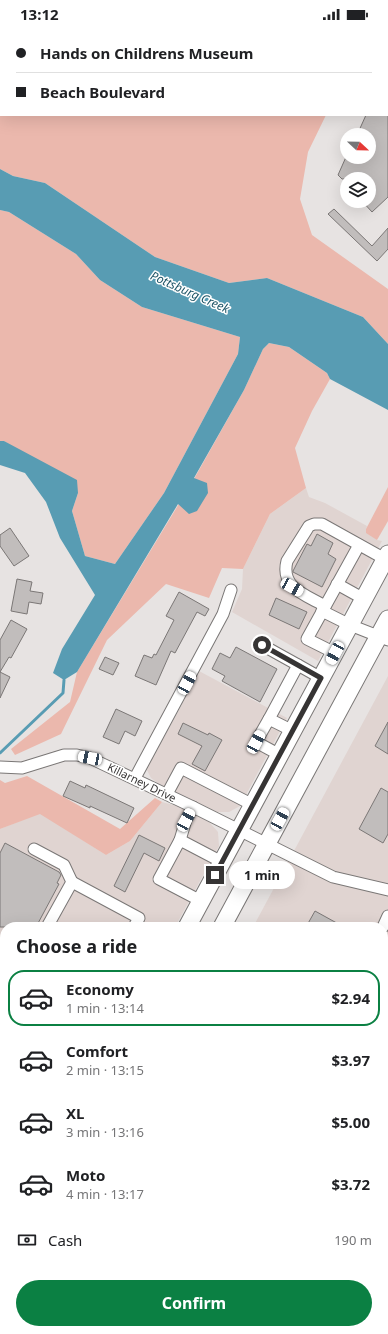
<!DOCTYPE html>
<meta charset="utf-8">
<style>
:root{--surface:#fff;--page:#f2f2f2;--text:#202124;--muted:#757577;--line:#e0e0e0;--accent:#0b8043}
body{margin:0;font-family:"Noto Sans",sans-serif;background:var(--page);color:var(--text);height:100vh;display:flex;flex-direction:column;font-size:15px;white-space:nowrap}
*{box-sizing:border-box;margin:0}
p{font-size:13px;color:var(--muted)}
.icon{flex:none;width:22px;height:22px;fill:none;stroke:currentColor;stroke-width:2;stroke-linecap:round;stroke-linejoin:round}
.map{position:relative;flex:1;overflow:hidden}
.panel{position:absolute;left:0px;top:894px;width:388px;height:412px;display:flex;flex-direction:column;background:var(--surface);border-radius:16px 16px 0 0;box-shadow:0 4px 16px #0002}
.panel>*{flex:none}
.hud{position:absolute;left:0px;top:0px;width:388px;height:88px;box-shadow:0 4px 16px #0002;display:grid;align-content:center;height:88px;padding:0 16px;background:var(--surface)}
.needle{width:26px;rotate:112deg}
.controls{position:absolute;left:340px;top:100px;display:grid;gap:8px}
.controls a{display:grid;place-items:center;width:36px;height:36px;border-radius:50%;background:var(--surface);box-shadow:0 4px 16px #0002;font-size:20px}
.end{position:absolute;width:18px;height:18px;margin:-9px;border:5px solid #363434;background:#fff;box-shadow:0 0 0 2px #fff}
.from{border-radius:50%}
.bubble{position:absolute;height:28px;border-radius:14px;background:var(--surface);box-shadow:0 4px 16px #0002;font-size:13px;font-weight:700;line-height:28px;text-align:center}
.car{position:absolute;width:12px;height:24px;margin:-12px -6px;border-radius:5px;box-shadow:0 0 3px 1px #0007;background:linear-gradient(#fff 24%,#345 0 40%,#fff 0 76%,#345 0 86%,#fff 0)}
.hud b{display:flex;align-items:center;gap:14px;height:38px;font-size:15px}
.hud b+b{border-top:1px solid var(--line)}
.hud i{width:10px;height:10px;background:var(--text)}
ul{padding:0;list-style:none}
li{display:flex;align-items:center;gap:12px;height:56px;margin:0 8px 6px;padding:0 8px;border:2px solid transparent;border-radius:16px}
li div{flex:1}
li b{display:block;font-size:15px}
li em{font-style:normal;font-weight:700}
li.selected{border-color:var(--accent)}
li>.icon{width:36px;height:36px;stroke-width:1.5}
h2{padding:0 16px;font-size:18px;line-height:48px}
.pay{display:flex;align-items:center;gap:10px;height:44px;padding:0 16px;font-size:15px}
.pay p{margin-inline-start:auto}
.action{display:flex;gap:8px;margin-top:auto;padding:8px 16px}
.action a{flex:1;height:46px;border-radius:24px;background:var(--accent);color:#fff;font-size:16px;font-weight:700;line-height:46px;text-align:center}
.status{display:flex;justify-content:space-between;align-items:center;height:28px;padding:0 20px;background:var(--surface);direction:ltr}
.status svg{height:11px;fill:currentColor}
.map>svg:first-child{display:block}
.built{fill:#e0d4d1}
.green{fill:#ebb8ad}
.water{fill:#589cb3}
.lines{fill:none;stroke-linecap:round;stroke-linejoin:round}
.stream{stroke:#589cb3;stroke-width:3}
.building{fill:#c1bdbc;stroke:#7b7776}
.minor-casing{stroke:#7a7776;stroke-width:13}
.highway-casing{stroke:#7a7776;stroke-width:19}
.minor{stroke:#fff;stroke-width:11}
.highway{stroke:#fff;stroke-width:17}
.route{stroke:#363434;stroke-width:5}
.labels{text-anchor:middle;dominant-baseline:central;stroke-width:3;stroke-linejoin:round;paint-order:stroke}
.street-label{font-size:11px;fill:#363434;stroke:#fff}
.water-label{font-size:12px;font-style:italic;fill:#1c5466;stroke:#fff}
</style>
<div class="status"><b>13:12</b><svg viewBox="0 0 49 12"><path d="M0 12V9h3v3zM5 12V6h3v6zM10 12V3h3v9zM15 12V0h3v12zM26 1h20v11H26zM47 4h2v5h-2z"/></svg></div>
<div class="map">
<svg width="388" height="1306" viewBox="0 0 388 1306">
<rect width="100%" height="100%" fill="#e7e3e2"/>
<g class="built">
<polygon points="306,460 309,469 325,475 367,498 366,501 377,512 382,513 318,633 232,584 242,561 243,541 270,486"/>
<polygon points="199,643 287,690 240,778 229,784 217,784 159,756 151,750 147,742 149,736 179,682"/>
<polygon points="388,648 388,1162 383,1171 383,899 253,899"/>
<polygon points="162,774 177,778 209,794 218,804 219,818 175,899 5,899 5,1107 0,1099 0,801 40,785 106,827 130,813"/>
<polygon points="0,1144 5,1146 5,1216 0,1226"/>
</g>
<g class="green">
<polygon points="22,0 369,0 21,1"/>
<polygon points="0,18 1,87 326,87 308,124 300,171 312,207 388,261 388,316 363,289 267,250 229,255 155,229 45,155 13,148 0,141"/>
<polygon points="0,182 9,184 76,226 100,252 142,279 240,309 238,326 164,465 115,536 85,528 72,483 78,465 4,413 0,413"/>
<polygon points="269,315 289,319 327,345 330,351 312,383 295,420 306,460 270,486 243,541 222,540 209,570 166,556 107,612 61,706 15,727 11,721 70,674 77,644 194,451 244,362 263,321"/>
<polygon points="388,459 388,493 377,512 366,505 366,501"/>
<polygon points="27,748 120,801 155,770 162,774 130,813 106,827 40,786 0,801 0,752 5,755"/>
<polygon points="0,1099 5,1107 5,1146 0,1144"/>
<polygon points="388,1162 388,1306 371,1301 383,1301 383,1171"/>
<polygon points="41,1301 210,1301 226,1306 38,1306"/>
</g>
<polygon class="water" points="0,141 13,148 45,155 155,229 229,255 267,250 363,289 388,316 388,382 330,351 327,345 289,319 269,315 263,321 244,362 194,450 207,455 208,465 197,483 189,486 178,476 77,644 64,652 53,645 62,621 95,567 60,510 46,474 25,445 0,437 0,413 4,413 77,452 78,465 72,483 85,528 115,536 164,465 238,326 240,309 142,279 100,252 76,226 9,184 0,182"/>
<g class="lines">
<polyline class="stream" points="0,725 63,665 64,652"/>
</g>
<g class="building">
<polygon points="366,87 388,87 388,169 372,184 362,173 369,173 369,151 342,151 338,147 346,129 369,129 369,107 357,107"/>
<polygon points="334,181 372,218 388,200 388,221 377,233 328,186"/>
<polygon points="10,500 29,528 14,538 0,518 0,507"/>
<polygon points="317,506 333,515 328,526 336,531 322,559 293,544 293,543 307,516 311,518"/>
<polygon points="17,551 32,554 30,563 43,565 41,576 29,574 27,586 11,583"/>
<polygon points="179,564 209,581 205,588 197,584 175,625 171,623 156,657 135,648 144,627 152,630 154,626 156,627 174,592 166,588"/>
<polygon points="276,570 307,584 299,601 269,587"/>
<polygon points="11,592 27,601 11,630 9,629 0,644 10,649 0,670 0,612"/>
<polygon points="236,619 277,641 260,674 222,653 225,648 212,641 220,625 230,630"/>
<polygon points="105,629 119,635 113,647 99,641"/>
<polygon points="116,681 142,693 135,708 125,703 119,716 103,709"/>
<polygon points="388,694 388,726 375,718"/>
<polygon points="183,695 208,707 209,705 222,712 205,743 192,736 202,718 178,706"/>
<polygon points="70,753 85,760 86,757 134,780 127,795 90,778 90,780 63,768"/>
<polygon points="381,760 388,764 388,806 383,815 359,801"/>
<polygon points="139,807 165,820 159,833 144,825 125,864 114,858"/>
<polygon points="5,815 59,844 61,847 57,855 59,856 36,899 0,899 0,825"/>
<polygon points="315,883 344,899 306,899"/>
</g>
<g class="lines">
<g class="minor-casing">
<g id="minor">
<polyline points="337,556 364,571"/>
<path d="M 325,578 C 306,567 280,560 287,533 L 309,498 L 314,496 L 322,496 L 385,531"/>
<polyline points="322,583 350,597 388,612"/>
<polyline points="262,617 298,637"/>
<polyline points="335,625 307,611 359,517"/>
<polyline points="269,691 298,637 321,650"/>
<polyline points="280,727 256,714 269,691 293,703"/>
<polyline points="0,739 22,740 64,727 77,727 90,730 193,779 333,849 388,862"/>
<polyline points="135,750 223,586 231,562"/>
<polyline points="167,766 181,740 253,777"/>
<polyline points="180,812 186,792 193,779"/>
<polyline points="34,821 64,837 72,854 47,899"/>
<polyline points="72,854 139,890 134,899"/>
<polyline points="201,873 159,851 180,812 222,834"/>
<polyline points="383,899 388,888"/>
<polyline points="383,1014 388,1017"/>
<polyline points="0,1165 5,1167"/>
<polyline points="0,1198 5,1199"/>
<polyline points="128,1301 139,1306"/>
<polyline points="264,1301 281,1306"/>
<polyline points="316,1301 333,1306"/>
<polyline points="63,1306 65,1301"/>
<polyline points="111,1306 114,1301"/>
<polyline points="172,1306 174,1301"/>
</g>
</g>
<g class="highway-casing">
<g id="highway">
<polyline points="187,899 388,526"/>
<polyline points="222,899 388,591"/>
<polyline points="0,1249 5,1240"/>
<polyline points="3,1306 6,1301"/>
</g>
</g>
<use href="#minor" class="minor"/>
<use href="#highway" class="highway"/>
</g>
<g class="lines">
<polyline class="route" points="215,847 321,650 262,617"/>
</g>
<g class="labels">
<g class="street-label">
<text transform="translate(142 754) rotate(26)">Killarney Drive</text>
</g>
<g class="water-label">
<text transform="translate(190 264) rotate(24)">Pottsburg Creek</text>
</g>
</g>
</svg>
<div class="controls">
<a><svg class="needle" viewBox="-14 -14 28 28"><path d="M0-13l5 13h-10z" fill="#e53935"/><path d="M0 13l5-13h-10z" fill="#757577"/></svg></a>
<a><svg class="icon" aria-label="layers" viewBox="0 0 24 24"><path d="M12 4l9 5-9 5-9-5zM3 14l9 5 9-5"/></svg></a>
</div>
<i class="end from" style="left:262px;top:617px"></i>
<i class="end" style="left:215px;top:847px"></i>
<div class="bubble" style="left:229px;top:833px;width:66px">1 min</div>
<i class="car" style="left:292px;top:559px;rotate:119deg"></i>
<i class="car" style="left:335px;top:625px;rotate:208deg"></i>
<i class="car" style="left:187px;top:655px;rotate:28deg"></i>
<i class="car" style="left:256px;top:714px;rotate:28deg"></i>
<i class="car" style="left:90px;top:730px;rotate:281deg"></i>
<i class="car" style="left:280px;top:791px;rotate:29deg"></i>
<i class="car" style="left:186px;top:792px;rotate:28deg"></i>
<div class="hud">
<b><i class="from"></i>Hands on Childrens Museum</b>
<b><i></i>Beach Boulevard</b>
</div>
<section class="panel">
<h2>Choose a ride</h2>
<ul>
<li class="selected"><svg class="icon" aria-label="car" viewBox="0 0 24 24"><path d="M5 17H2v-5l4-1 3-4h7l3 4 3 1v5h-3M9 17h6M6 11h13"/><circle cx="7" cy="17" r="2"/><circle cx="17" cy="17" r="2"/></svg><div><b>Economy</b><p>1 min · 13:14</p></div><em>$2.94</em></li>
<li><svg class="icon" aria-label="car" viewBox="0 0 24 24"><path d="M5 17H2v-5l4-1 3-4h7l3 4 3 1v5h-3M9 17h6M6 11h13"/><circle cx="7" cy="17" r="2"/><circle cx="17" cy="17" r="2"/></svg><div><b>Comfort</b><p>2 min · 13:15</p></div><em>$3.97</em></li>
<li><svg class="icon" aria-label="car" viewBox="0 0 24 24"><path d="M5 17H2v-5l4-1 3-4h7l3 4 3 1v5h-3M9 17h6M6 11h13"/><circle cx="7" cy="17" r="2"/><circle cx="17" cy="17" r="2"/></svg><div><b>XL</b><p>3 min · 13:16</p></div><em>$5.00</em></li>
<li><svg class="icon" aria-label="car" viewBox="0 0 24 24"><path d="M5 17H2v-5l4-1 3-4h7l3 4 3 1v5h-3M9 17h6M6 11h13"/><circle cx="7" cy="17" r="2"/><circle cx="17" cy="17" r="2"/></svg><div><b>Moto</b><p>4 min · 13:17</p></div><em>$3.72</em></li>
</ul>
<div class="pay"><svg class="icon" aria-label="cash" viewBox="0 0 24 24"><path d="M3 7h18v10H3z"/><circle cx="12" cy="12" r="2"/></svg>Cash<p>190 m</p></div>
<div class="action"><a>Confirm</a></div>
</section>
</div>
